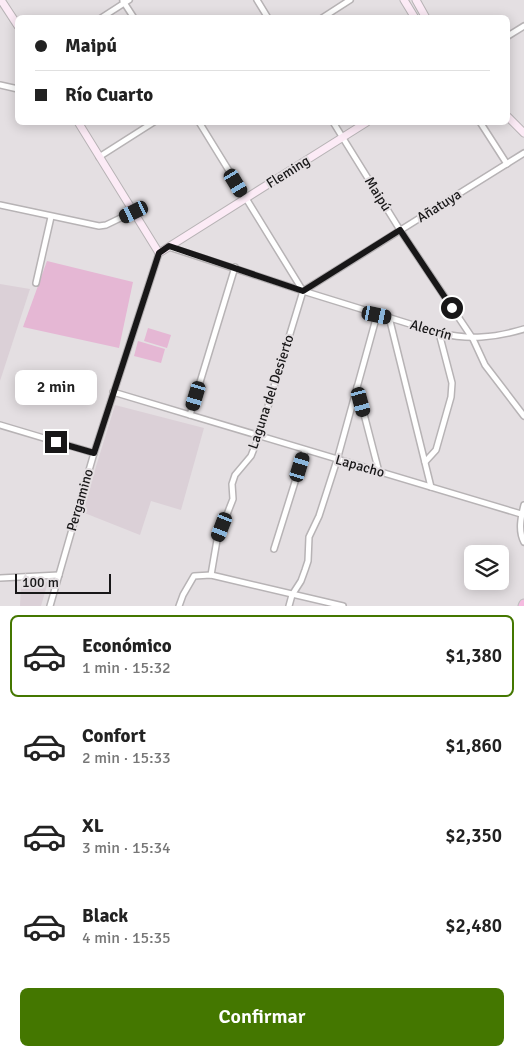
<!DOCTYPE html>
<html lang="es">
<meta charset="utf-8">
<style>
:root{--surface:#fff;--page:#f2f2f2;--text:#222;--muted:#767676;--line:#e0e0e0;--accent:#470}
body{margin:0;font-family:Signika,sans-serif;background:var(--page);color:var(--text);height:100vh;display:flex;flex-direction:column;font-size:19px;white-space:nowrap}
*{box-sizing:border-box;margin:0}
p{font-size:16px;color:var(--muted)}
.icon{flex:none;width:28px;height:28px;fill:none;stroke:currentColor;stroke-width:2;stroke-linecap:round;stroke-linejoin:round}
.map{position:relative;height:606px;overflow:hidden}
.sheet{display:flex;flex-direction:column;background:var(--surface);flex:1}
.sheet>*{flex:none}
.banner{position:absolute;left:15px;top:15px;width:495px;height:110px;border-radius:8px;box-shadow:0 2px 12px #0003;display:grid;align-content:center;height:110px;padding:0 20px;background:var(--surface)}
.buttons{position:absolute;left:464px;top:545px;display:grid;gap:10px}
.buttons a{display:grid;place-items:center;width:45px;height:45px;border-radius:8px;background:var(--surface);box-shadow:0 2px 12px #0003;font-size:25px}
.scale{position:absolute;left:15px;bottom:12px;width:96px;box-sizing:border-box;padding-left:5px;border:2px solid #181718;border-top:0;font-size:14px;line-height:18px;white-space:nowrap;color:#181718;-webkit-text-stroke:4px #e4dfe2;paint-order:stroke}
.end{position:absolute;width:22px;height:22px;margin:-11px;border:6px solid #181718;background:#fff;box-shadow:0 0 0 2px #fff}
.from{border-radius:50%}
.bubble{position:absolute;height:35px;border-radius:8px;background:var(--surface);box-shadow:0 2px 12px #0003;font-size:16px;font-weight:600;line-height:35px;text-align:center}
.car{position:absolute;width:15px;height:30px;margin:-15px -8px;border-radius:6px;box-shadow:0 0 4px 1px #0007;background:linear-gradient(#222 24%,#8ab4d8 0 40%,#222 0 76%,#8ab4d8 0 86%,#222 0)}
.banner b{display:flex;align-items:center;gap:18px;height:48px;font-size:19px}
.banner b+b{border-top:1px solid var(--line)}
.banner i{width:12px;height:12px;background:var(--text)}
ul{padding:9px 0 0;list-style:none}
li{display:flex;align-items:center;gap:15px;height:82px;margin:0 10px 8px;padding:0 10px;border:2px solid transparent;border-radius:8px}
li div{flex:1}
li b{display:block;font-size:19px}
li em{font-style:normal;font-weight:600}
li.selected{border-color:var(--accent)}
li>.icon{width:45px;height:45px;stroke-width:1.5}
.primary-button{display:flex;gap:10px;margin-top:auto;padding:10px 20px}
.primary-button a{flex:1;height:58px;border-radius:8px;background:var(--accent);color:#fff;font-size:20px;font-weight:600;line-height:58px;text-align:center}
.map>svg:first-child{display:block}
.built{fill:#dbd0d7}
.green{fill:#e5b7d4}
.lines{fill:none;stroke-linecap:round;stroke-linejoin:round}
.street-casing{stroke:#b7b3b5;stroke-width:8}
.secondary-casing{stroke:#b7b3b5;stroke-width:9}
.highway-casing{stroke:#bebebe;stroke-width:11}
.street{stroke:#fff;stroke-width:5}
.secondary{stroke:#fcebf6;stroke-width:7}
.highway{stroke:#f5bbe0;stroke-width:9}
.route{stroke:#181718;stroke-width:6}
.labels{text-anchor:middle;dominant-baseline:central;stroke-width:4;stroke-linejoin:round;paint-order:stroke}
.street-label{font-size:14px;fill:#181718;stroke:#e4dfe2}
</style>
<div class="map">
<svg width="524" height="606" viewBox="0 0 524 606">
<rect width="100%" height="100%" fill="#e4dfe2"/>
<g class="built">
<polygon points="0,284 30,289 0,381"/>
<polygon points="115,405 204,428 181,510 151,501 140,535 82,512"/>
<polygon points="48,582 41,606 20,606 21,586"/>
</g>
<g class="green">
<polygon points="47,261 133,282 119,348 23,327"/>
<polygon points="148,328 171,335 167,348 144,341"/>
<polygon points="138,341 165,349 161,363 134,356"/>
</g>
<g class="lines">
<g class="street-casing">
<g id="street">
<polyline points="257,0 268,18"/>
<polyline points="123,1 134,18"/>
<polyline points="101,18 129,0"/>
<polyline points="322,18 350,0"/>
<polyline points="508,36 524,26"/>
<polyline points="0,85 18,89"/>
<polyline points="199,122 303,291"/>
<polyline points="333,122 400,230 473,339 485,365 524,416"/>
<polyline points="480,122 507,164"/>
<polyline points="99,157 154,122"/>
<polyline points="0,205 99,226 106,225 133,212"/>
<path d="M 169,247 L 303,291 L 439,333 C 469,340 494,338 524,329"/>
<polyline points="36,283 51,217"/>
<polyline points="303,291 524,153"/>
<polyline points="389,317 431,487"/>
<polyline points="357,387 379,472"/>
<polyline points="113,392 521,514"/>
<polyline points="190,415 235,267"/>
<polyline points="0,425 94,453"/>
<polyline points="425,462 436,450 451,397 452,383 439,333"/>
<path d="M 524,505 C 521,517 518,531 524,542"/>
<polyline points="274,549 305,450"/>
<polyline points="211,575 217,540 233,499 232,484 235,475 251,456 259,436 303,291"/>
<polyline points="0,578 59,575"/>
<polyline points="50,606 94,453 159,253"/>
<polyline points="179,606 183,595 194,576 211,575 343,606"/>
<polyline points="289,606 292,595 301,581 305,570 308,561 309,537 319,516 337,460 377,315"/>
</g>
</g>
<g class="secondary-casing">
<g id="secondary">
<polyline points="1,0 18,26"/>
<polyline points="404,0 415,18"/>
<polyline points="416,0 426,18"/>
<polyline points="508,117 524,133"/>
<polyline points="78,122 159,253 367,122"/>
</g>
</g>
<g class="highway-casing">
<polyline id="highway" points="523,606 524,604"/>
</g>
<use href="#street" class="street"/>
<use href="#secondary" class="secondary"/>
<use href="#highway" class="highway"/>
</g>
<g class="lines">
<polyline class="route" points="56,442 94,453 159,253 169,246 303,291 400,230 452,308"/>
</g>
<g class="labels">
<g class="street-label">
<text transform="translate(288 172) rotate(-32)">Fleming</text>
<text transform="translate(378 194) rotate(58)">Maipú</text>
<text transform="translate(439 206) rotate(-32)">Añatuya</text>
<text transform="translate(431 330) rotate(16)">Alecrín</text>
<text transform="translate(271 392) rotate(-72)">Laguna del Desierto</text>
<text transform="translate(360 466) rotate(16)">Lapacho</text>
<text transform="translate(80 500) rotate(-74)">Pergamino</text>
</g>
</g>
</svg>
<div class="buttons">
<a><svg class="icon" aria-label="layers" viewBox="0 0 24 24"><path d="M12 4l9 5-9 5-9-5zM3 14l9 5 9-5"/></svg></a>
</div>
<div class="scale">100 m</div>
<i class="end from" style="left:452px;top:308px"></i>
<i class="end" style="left:56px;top:442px"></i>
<div class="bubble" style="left:15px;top:370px;width:82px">2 min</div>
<i class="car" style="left:236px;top:183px;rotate:149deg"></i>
<i class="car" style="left:134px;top:212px;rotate:244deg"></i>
<i class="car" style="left:377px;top:315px;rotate:102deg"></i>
<i class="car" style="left:196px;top:396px;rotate:197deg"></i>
<i class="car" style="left:361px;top:402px;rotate:165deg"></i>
<i class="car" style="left:300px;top:467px;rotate:17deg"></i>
<i class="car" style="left:222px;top:527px;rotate:201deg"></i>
<div class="banner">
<b><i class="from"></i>Maipú</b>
<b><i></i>Río Cuarto</b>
</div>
</div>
<section class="sheet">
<ul>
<li class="selected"><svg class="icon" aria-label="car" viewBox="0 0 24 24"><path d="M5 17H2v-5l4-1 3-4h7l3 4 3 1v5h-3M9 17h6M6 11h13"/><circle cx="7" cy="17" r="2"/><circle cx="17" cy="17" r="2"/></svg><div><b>Económico</b><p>1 min · 15:32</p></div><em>$1,380</em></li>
<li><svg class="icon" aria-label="car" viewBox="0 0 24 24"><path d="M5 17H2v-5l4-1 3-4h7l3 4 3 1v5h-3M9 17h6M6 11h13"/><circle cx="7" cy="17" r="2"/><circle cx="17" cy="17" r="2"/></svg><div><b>Confort</b><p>2 min · 15:33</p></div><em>$1,860</em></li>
<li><svg class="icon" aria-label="car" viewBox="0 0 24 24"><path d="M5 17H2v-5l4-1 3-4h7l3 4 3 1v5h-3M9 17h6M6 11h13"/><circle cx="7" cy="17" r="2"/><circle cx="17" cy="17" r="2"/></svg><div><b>XL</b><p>3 min · 15:34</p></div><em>$2,350</em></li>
<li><svg class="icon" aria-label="car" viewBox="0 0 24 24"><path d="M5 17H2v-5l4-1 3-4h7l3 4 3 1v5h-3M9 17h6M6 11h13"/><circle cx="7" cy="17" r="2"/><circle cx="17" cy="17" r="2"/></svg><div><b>Black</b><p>4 min · 15:35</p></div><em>$2,480</em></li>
</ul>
<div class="primary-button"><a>Confirmar</a></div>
</section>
